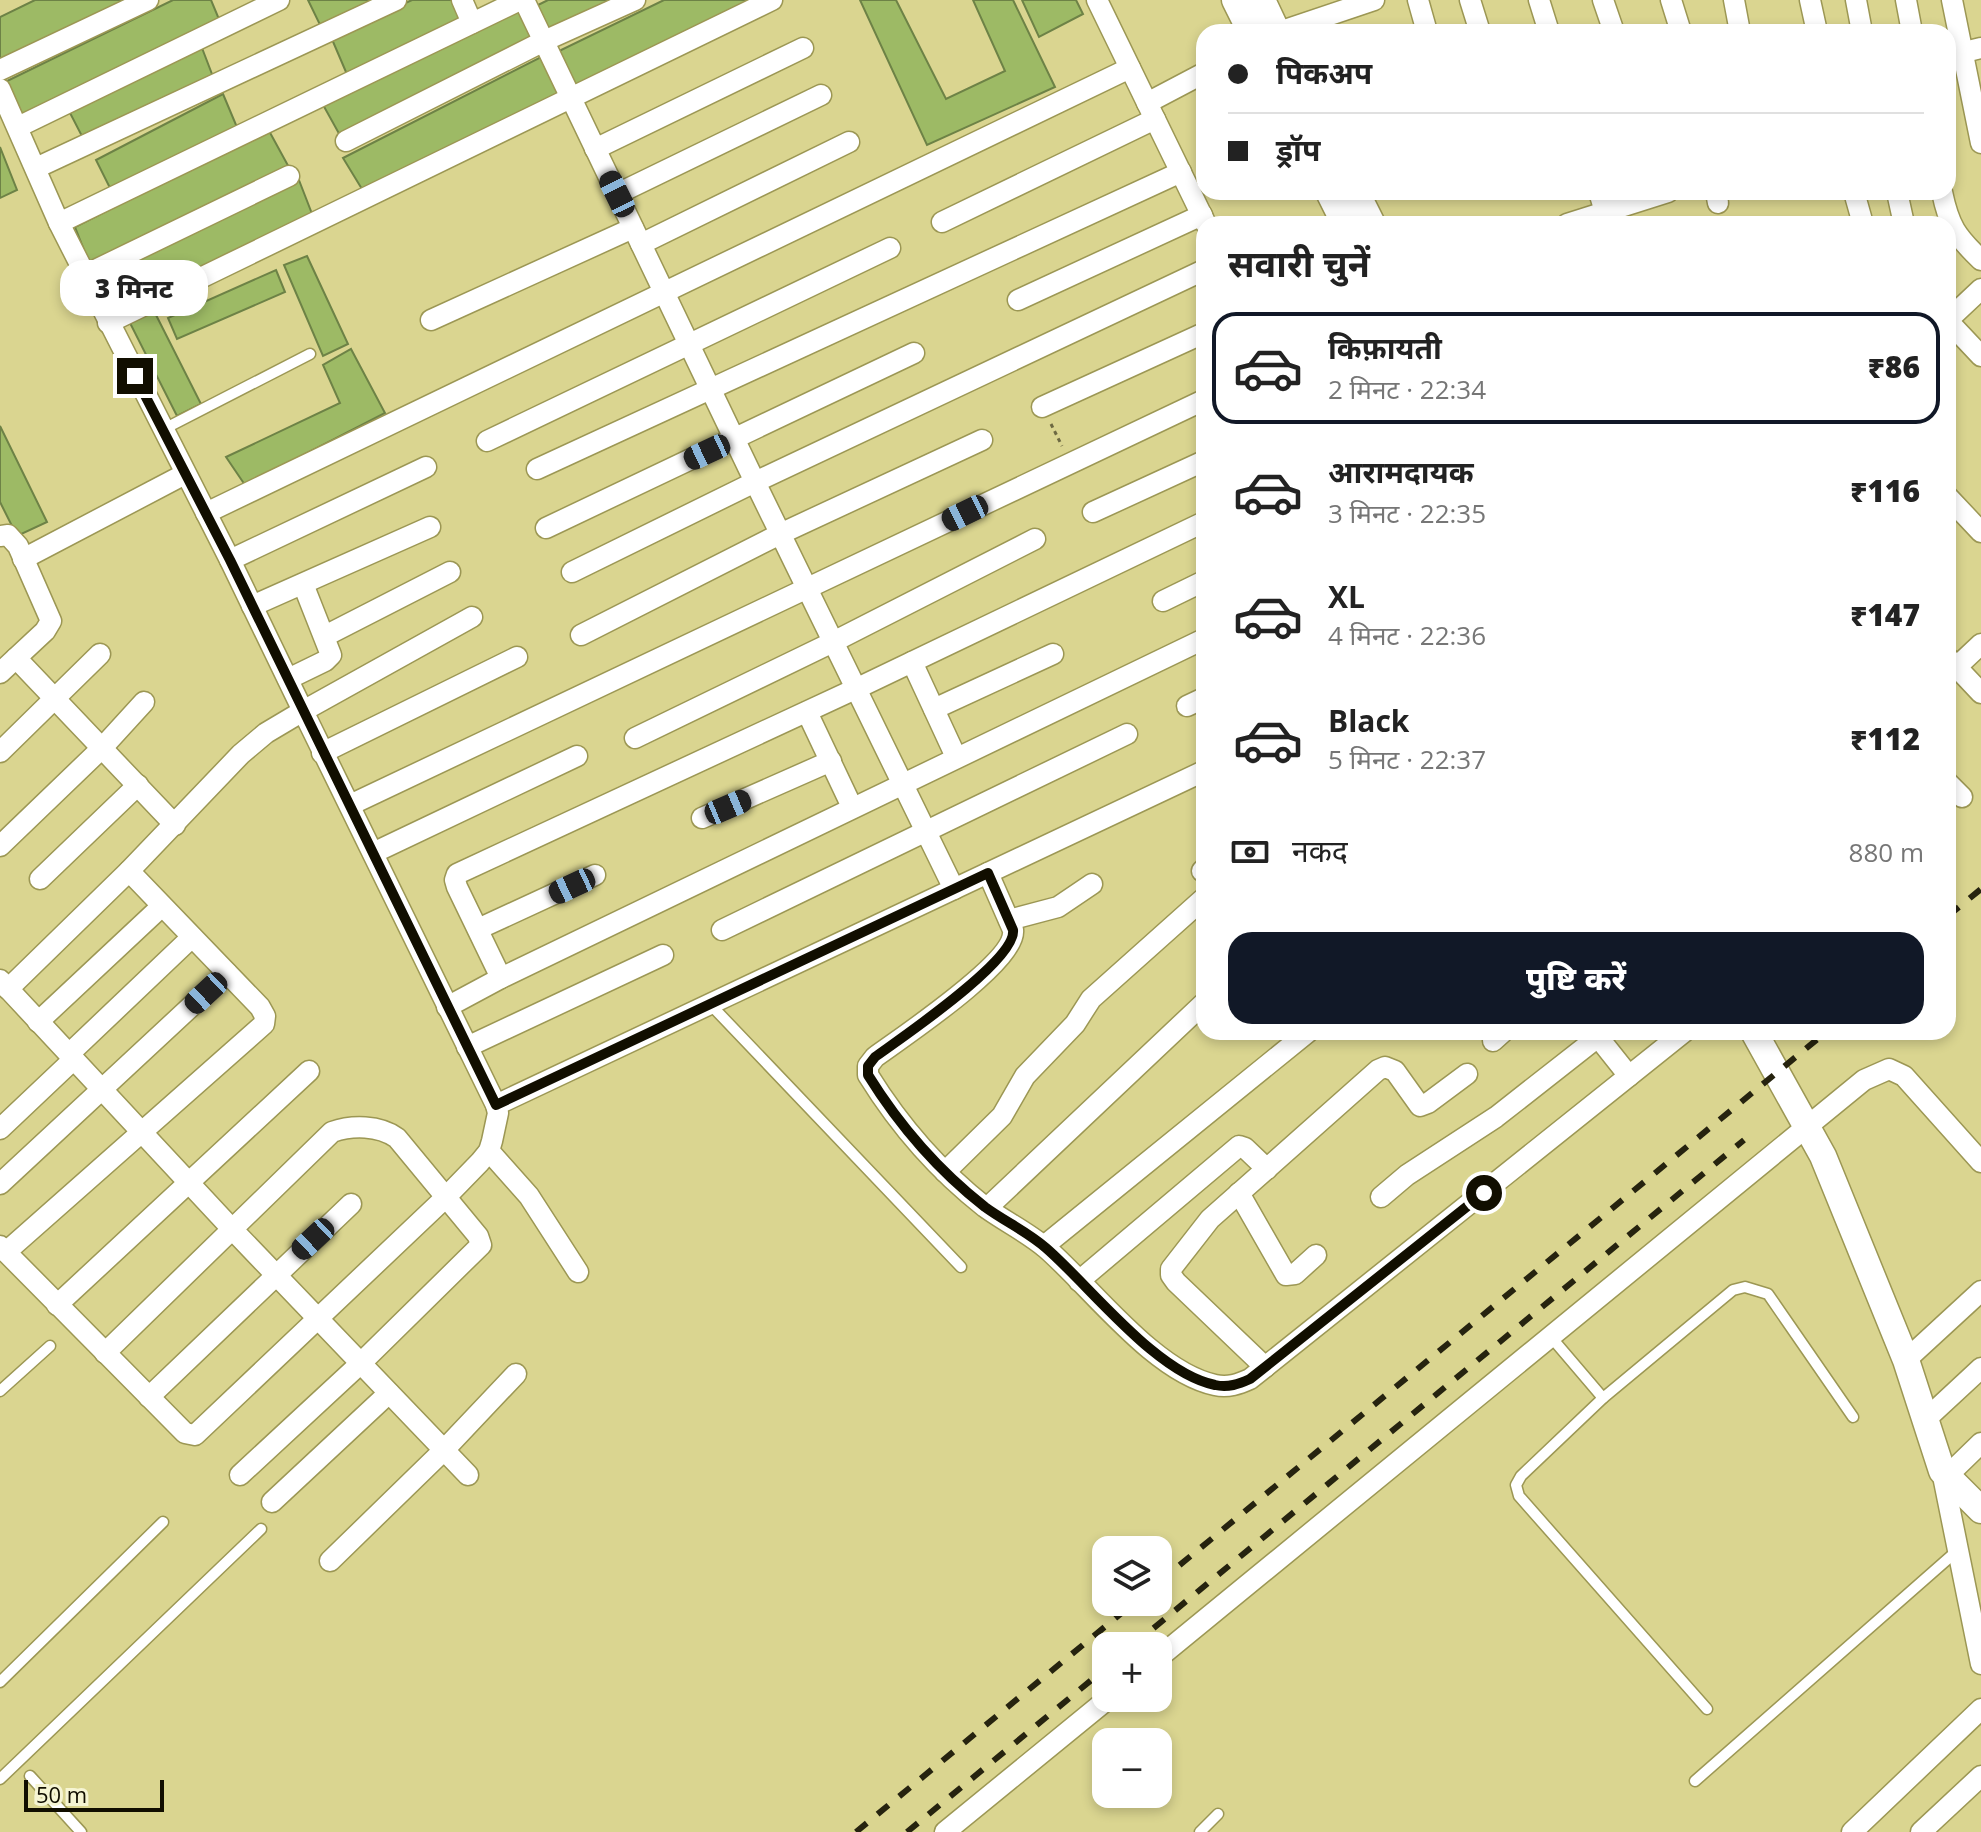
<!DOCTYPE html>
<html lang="hi">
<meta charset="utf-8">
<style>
:root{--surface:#fff;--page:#f6f6f6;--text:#222;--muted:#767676;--line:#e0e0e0;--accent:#111827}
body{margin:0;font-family:"Open Sans","Noto Sans Devanagari",sans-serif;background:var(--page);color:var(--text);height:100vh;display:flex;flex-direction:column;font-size:30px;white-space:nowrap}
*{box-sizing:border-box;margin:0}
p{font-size:26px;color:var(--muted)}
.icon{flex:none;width:44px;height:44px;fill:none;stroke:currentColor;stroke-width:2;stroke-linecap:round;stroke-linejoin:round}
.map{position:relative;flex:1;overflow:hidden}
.sheet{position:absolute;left:1196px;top:216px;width:760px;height:824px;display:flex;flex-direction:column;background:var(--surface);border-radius:24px;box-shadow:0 4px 12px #0003}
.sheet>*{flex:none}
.guide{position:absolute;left:1196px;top:24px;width:760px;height:176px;border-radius:24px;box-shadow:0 4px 12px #0003;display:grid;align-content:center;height:176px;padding:0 32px;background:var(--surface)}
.tools{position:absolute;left:1092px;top:1536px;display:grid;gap:16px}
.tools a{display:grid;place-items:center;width:80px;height:80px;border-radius:16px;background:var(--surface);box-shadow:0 4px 12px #0003;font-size:40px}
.scale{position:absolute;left:24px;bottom:20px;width:140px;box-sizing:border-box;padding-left:8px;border:4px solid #110e00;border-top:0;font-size:22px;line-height:28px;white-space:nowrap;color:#110e00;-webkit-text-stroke:6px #f6f5d3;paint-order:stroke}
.end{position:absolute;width:36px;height:36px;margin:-18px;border:10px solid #110e00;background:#fff;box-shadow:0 0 0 4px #fff}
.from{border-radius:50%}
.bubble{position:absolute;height:56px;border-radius:24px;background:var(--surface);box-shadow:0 4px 12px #0003;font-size:26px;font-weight:800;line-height:56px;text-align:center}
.car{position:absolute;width:24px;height:48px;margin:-24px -12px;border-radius:10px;box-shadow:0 0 6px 2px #0007;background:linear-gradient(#222 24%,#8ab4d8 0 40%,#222 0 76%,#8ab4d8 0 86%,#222 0)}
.guide b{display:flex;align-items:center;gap:28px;height:76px;font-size:30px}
.guide b+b{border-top:2px solid var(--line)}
.guide i{width:20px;height:20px;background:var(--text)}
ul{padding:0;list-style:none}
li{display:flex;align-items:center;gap:24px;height:112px;margin:0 16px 12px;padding:0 16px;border:4px solid transparent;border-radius:24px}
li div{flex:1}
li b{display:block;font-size:30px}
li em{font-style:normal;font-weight:800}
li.active{border-color:var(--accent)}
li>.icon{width:72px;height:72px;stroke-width:1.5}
h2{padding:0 32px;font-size:36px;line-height:96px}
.pay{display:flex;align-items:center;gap:20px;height:88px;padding:0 32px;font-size:30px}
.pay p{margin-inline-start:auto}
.primary-button{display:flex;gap:16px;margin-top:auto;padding:16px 32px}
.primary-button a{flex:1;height:92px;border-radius:24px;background:var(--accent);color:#fff;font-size:32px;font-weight:800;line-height:92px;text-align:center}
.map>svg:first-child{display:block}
.building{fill:#9dba65;stroke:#6d8246;stroke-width:2}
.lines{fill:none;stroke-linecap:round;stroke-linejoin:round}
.service-casing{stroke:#9c9754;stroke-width:13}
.minor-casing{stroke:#9c9754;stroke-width:23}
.tertiary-casing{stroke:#9c9754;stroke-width:29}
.path{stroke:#6d6942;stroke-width:3;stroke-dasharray:4 4;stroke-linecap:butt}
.service{stroke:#fff;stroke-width:10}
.minor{stroke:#fff;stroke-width:20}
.tertiary{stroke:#fff;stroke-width:26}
.rail{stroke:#26230f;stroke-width:6;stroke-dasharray:14 14;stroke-linecap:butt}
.route{stroke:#110e00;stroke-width:10}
</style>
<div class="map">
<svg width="1981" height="1832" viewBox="0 0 1981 1832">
<rect width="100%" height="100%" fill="#dad590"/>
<g class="building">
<polygon points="35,0 137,0 0,66 0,17"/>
<polygon points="173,0 211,0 221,24 22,120 3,83"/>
<polygon points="308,0 386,0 323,31"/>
<polygon points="412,0 457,0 466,19 349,79 331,37"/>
<polygon points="548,0 627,0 550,34 534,7"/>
<polygon points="664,0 764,0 575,91 557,52"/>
<polygon points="860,0 896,0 946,99 1005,71 973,0 1013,0 1055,87 927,145"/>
<polygon points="1022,0 1076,0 1083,14 1039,37"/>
<polygon points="522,2 539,40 342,139 322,103"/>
<polygon points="202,48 215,82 85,142 69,111"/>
<polygon points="545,55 565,96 365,194 343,158"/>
<polygon points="223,94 239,132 112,192 96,160"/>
<polygon points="268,129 291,171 91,268 75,227"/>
<polygon points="0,147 17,190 0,198"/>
<polygon points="297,175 314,219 115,317 96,275"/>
<polygon points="307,256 348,344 323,356 284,265"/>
<polygon points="276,270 285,292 177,339 168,318"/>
<polygon points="153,309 201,404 177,416 129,321"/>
<polygon points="351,349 385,413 245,485 226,457 340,403 323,365"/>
<polygon points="0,426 47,522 17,536 0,502"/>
</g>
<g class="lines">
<g class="service-casing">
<g id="service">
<polyline points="162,430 310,354"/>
<polyline points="710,1004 961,1267"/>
<polyline points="1551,1337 1603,1398 1521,1476 1516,1485 1519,1496 1707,1709"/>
<polyline points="0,1391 50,1346"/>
<polyline points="1603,1398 1733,1290 1745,1287 1768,1294 1853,1417"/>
<polyline points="0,1682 163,1522"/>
<polyline points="30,1776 81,1832"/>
<polyline points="0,1779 261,1529"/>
<polyline points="1695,1781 1958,1550"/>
<polyline points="1200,1832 1218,1814"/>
</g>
</g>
<g class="minor-casing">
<g id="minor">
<polyline points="462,0 472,23"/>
<polyline points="524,0 755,482 954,889"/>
<polyline points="1097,0 1206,224"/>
<polyline points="1418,0 1427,32"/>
<polyline points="1470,0 1480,32"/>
<polyline points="1539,0 1549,32"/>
<polyline points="1603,0 1614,32"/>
<polyline points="1671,0 1681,32"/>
<polyline points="1734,0 1740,32"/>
<polyline points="1810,0 1817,32"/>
<polyline points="1856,0 1862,32"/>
<polyline points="1906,0 1912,32"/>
<polyline points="1952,0 1981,143"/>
<polyline points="1279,32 1374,0"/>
<polyline points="1948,56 1981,48"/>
<polyline points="0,70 148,0"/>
<polyline points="0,89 59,223 230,560 303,711 266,733 241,754 129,871 8,989"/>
<polyline points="1147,103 1204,73"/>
<polyline points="18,127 279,0"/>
<polyline points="346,141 544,41 635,0"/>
<polyline points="595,149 803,48"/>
<polyline points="36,168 396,0"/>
<polyline points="1599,192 1605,212"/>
<polyline points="1716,192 1718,203"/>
<polyline points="1854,192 1863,224"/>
<polyline points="1897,192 1904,224"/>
<path d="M 1942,192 C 1949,226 1956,236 1981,260"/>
<polyline points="617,194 821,95"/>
<polyline points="942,222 1155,119"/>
<polyline points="59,223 520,0"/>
<polyline points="1567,224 1668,192"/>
<polyline points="641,244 849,142"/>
<polyline points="85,275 289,176"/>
<polyline points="1018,300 1202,215"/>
<polyline points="431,320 633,228"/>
<polyline points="1948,320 1981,289"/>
<polyline points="1948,321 1981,356"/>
<polyline points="108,323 772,0"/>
<polyline points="1042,407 1204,333"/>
<polyline points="487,441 890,248"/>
<polyline points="537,469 1181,172"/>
<polyline points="1948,497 1981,532"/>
<polyline points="1093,512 1204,461"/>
<polyline points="206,513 1130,68"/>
<polyline points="546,528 914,353"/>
<polyline points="0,536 8,535 18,546 51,621 45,631 0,673"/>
<polyline points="23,559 185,474"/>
<polyline points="230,560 426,467"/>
<polyline points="572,572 755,482 1204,270"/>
<polyline points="1163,601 1204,581"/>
<polyline points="252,606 430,527"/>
<polyline points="581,635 780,534 982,440"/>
<polyline points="325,636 450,572"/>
<polyline points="16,658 175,825"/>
<polyline points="1948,658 1981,693"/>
<polyline points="912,662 956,757"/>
<polyline points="1948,675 1981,644"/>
<polyline points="288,679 325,661 331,655 303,584"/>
<polyline points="1187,706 1204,698"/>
<polyline points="934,709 1053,654"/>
<polyline points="807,712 852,807"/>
<polyline points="635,738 833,642 1035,539"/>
<polyline points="0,752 100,654"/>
<polyline points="322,753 517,657"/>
<polyline points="1948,783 1962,797"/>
<polyline points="350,805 1204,400"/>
<polyline points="702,818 831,761"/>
<polyline points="0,846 102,748 144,702"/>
<polyline points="373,853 577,756"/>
<polyline points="1202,871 1204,869"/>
<path d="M 988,873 L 1013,930 C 1017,961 901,1038 875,1057 L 868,1066 L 868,1075 C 899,1125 939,1171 985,1207 C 1004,1221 1027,1232 1046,1248 C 1092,1288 1154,1372 1215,1385 C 1228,1388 1239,1384 1250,1379 L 1684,1032"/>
<polyline points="40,879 138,785"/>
<polyline points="1009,920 1058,907 1092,884"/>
<polyline points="478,929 595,875"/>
<polyline points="722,930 1127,734"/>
<polyline points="501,978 457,887 455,880 457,874 866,684 1204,522"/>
<polyline points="0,980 232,1229 468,1475"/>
<polyline points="447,1007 501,978 1204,639"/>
<polyline points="38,1022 162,906"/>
<polyline points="1594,1032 1629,1076"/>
<polyline points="1493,1041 1503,1032"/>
<polyline points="467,1047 663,955"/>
<polyline points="69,1054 192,937"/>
<polyline points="496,1105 1204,771"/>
<polyline points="0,1129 74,1059"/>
<polyline points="489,1151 529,1196 578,1272"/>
<polyline points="945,1172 1002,1116 1025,1076 1075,1024 1091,999 1203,899"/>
<polyline points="0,1184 227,973"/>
<polyline points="1239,1193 1286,1275 1295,1274 1316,1255"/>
<polyline points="1381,1197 1407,1175 1496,1117 1598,1037"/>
<polyline points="987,1208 1204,1003"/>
<polyline points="0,1246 185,1433 195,1435 445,1198 480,1162 489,1151 492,1141 498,1113 496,1105 303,711 472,617"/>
<polyline points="1044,1246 1308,1032"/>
<polyline points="6,1252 264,1024 265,1016 260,1007 129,871"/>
<polyline points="1079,1281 1239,1146 1245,1148 1267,1169"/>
<polyline points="57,1305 309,1071"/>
<path d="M 105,1353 L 332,1132 C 352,1125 379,1125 397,1138 L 478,1236 L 481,1245 L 361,1363 L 240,1475"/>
<polyline points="1906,1360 1981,1291"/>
<polyline points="1265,1367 1176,1282 1171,1275 1171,1269 1210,1219 1378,1070 1385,1067 1395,1071 1420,1106 1428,1103 1467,1074"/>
<polyline points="149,1397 351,1204"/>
<polyline points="1925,1420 1981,1368"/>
<polyline points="1942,1471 1981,1664"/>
<polyline points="1947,1476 1981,1443"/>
<polyline points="272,1502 389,1393"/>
<polyline points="330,1561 444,1450 516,1374"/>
<polyline points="1158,1658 1864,1080 1889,1069 1904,1076 1981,1162"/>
<polyline points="945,1832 1109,1698"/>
<polyline points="1852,1832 1981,1709"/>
<polyline points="1921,1832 1981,1776"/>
</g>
</g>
<g class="tertiary-casing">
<g id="tertiary">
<polyline points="1235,0 1251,32"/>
<polyline points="1262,0 1277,32"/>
<polyline points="1329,192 1345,224"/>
<polyline points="1356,192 1372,224"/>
<polyline points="1754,1032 1823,1156 1906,1360 1942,1471 1981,1510"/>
</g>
</g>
<polyline class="path" points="1051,424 1062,446"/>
<use href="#service" class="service"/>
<use href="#minor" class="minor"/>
<use href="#tertiary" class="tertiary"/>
<g class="rail">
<polyline points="1948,916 1981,889"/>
<polyline points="1158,1583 1826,1032"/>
<polyline points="1132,1646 1744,1140"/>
<polyline points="856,1832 1135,1602"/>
<polyline points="907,1832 1106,1668"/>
</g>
</g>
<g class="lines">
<path class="route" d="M 135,376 L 230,560 L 496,1105 L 988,873 L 1013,930 C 1017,960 901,1038 875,1057 L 868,1066 L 868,1075 C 899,1125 939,1171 985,1207 C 1004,1221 1028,1232 1046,1248 C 1091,1287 1156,1373 1215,1385 C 1228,1388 1239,1384 1250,1379 L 1484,1193"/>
</g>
</svg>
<div class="tools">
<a><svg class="icon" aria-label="layers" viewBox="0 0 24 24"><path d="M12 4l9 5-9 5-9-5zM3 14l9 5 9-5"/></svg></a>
<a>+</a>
<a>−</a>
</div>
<div class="scale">50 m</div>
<i class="end from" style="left:1484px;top:1193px"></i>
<i class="end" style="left:135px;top:376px"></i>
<div class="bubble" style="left:60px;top:260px;width:148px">3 मिनट</div>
<i class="car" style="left:617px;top:194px;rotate:334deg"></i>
<i class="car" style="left:707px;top:452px;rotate:245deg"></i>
<i class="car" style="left:965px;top:513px;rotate:244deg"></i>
<i class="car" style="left:728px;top:807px;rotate:67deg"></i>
<i class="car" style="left:572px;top:886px;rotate:245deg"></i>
<i class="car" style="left:206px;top:993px;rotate:227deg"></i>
<i class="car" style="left:313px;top:1239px;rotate:227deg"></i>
<div class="guide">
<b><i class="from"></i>पिकअप</b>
<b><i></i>ड्रॉप</b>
</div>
<section class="sheet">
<h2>सवारी चुनें</h2>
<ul>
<li class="active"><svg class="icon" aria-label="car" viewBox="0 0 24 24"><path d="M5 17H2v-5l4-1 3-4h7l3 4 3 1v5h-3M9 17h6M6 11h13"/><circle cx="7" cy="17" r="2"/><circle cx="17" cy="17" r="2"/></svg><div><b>किफ़ायती</b><p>2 मिनट · 22:34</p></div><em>₹86</em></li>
<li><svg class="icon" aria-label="car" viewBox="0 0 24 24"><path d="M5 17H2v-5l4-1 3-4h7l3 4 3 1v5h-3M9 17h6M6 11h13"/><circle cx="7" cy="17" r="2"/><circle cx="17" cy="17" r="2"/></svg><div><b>आरामदायक</b><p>3 मिनट · 22:35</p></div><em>₹116</em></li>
<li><svg class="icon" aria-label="car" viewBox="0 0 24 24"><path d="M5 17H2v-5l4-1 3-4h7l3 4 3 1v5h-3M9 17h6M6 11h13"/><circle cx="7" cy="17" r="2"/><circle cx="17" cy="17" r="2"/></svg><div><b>XL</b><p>4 मिनट · 22:36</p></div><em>₹147</em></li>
<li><svg class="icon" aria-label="car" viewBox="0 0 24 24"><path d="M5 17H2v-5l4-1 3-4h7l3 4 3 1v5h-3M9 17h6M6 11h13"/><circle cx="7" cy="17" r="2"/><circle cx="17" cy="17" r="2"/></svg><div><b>Black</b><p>5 मिनट · 22:37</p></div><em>₹112</em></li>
</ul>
<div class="pay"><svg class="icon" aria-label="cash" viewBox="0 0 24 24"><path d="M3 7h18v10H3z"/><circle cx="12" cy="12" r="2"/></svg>नकद<p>880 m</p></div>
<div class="primary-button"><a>पुष्टि करें</a></div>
</section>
</div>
